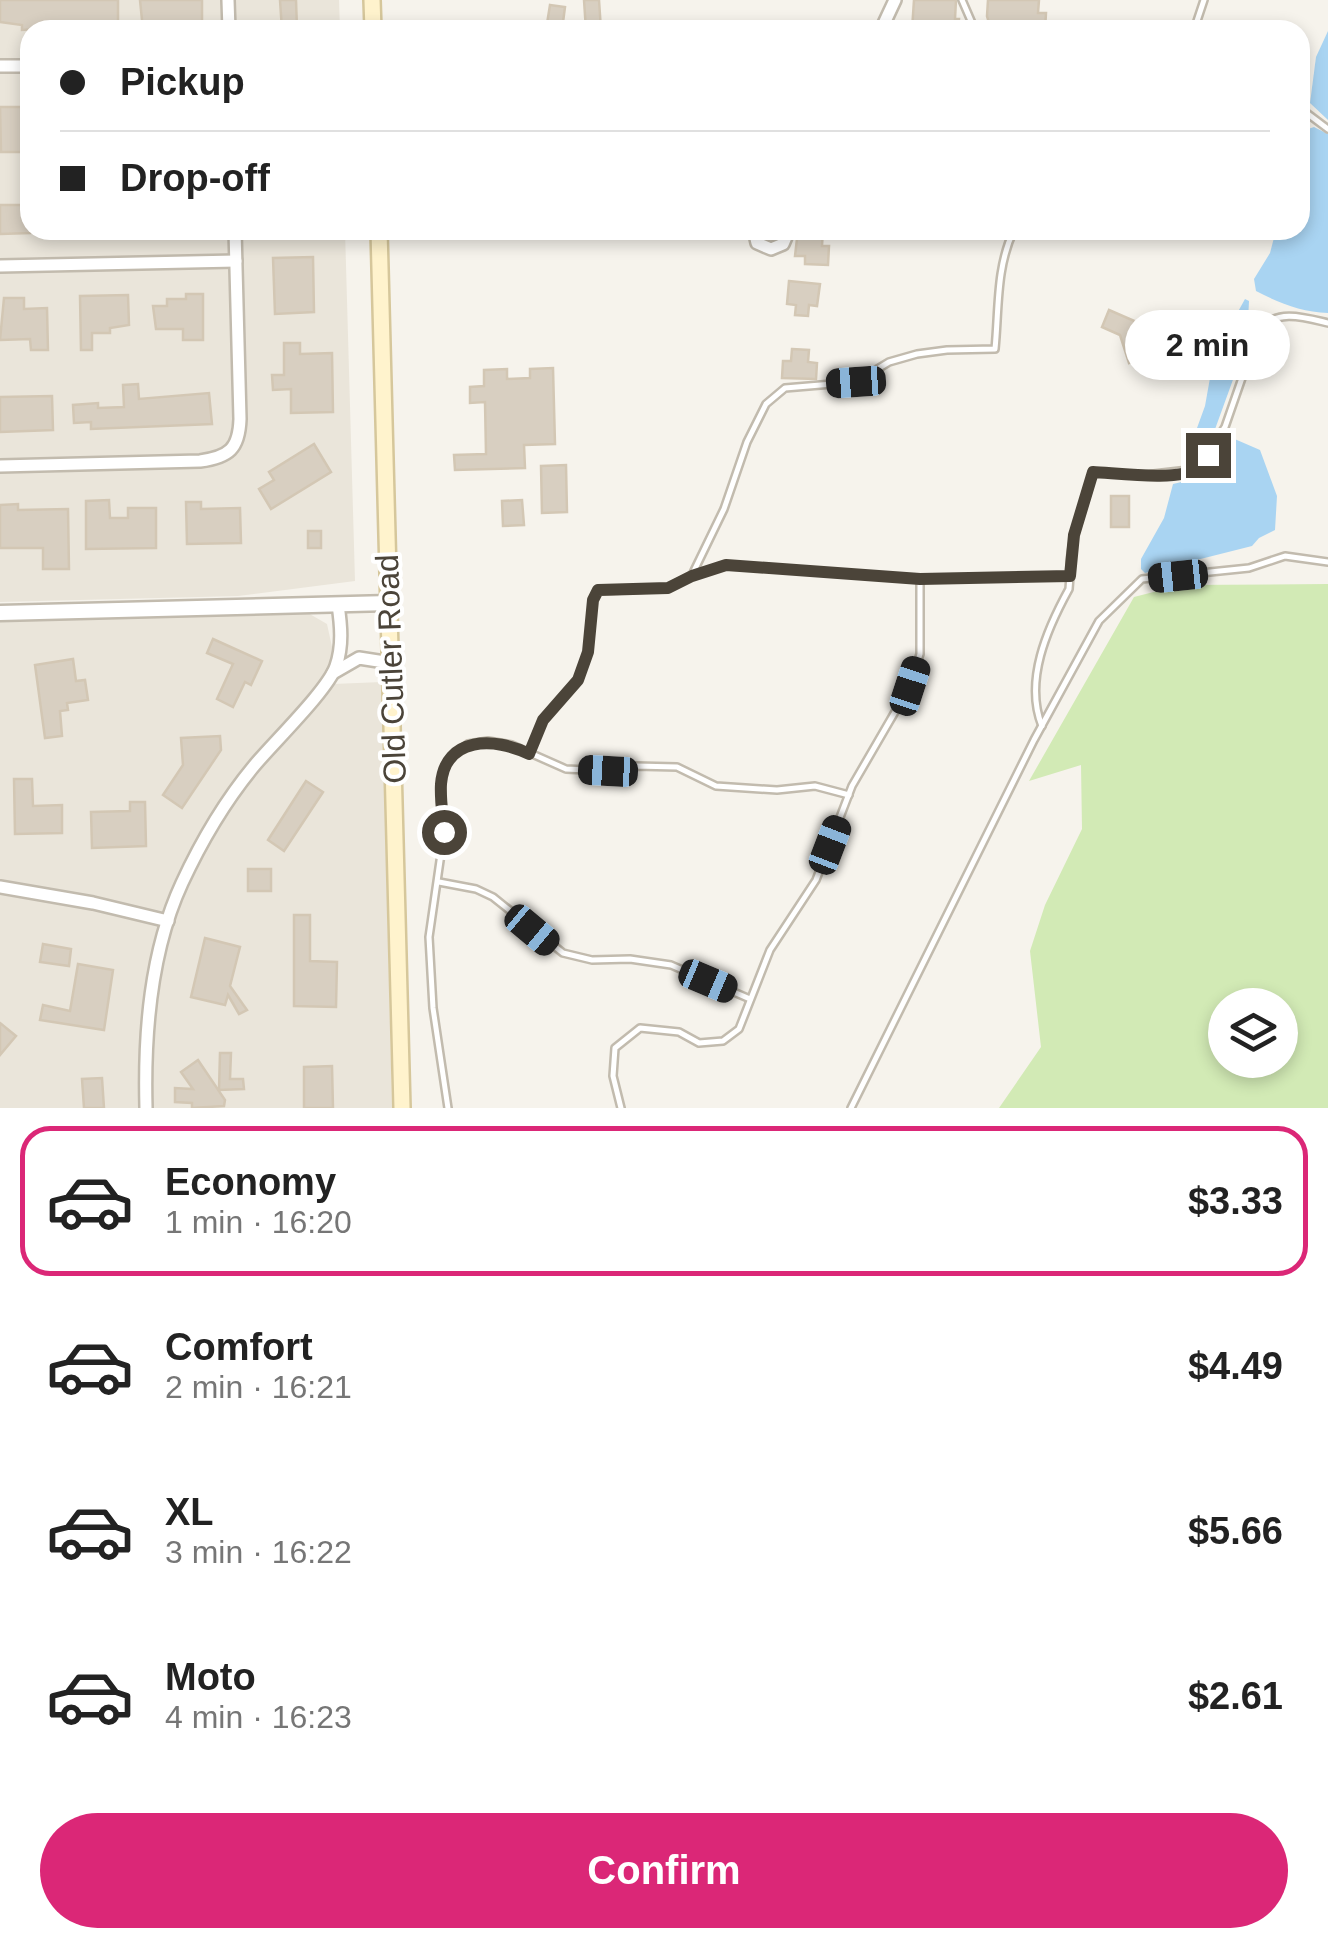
<!DOCTYPE html>
<meta charset="utf-8">
<style>
:root{--surface:#fff;--page:#f2f2f2;--text:#222;--muted:#767676;--line:#e0e0e0;--accent:#db2777}
body{margin:0;font-family:Arial,sans-serif;background:var(--page);color:var(--text);height:100vh;display:flex;flex-direction:column;font-size:38px;white-space:nowrap}
*{box-sizing:border-box;margin:0}
p{font-size:32px;color:var(--muted)}
.icon{flex:none;width:55px;height:55px;fill:none;stroke:currentColor;stroke-width:2;stroke-linecap:round;stroke-linejoin:round}
.map{position:relative;height:1108px;overflow:hidden}
.drawer{display:flex;flex-direction:column;background:var(--surface);flex:1}
.drawer>*{flex:none}
.banner{position:absolute;left:20px;top:20px;width:1290px;height:220px;border-radius:30px;box-shadow:0 5px 15px #0003;display:grid;align-content:center;height:220px;padding:0 40px;background:var(--surface)}
.fabs{position:absolute;left:1208px;top:988px;display:grid;gap:20px}
.fabs a{display:grid;place-items:center;width:90px;height:90px;border-radius:50%;background:var(--surface);box-shadow:0 5px 15px #0003;font-size:50px}
.end{position:absolute;width:45px;height:45px;margin:-22px;border:12px solid #4b4439;background:#fff;box-shadow:0 0 0 5px #fff}
.from{border-radius:50%}
.bubble{position:absolute;height:70px;border-radius:35px;background:var(--surface);box-shadow:0 5px 15px #0003;font-size:32px;font-weight:700;line-height:70px;text-align:center}
.car{position:absolute;width:30px;height:60px;margin:-30px -15px;border-radius:12px;box-shadow:0 0 8px 2px #0007;background:linear-gradient(#222 24%,#8ab4d8 0 40%,#222 0 76%,#8ab4d8 0 86%,#222 0)}
.banner b{display:flex;align-items:center;gap:35px;height:95px;font-size:38px}
.banner b+b{border-top:2px solid var(--line)}
.banner i{width:25px;height:25px;background:var(--text)}
ul{padding:18px 0 0;list-style:none}
li{display:flex;align-items:center;gap:30px;height:150px;margin:0 20px 15px;padding:0 20px;border:5px solid transparent;border-radius:30px}
li div{flex:1}
li b{display:block;font-size:38px}
li em{font-style:normal;font-weight:700}
li.on{border-color:var(--accent)}
li>.icon{width:90px;height:90px;stroke-width:1.5}
.primary-button{display:flex;gap:20px;margin-top:auto;padding:20px 40px}
.primary-button a{flex:1;height:115px;border-radius:60px;background:var(--accent);color:#fff;font-size:40px;font-weight:700;line-height:115px;text-align:center}
.map>svg:first-child{display:block}
.residential{fill:#eae5da}
.green{fill:#d2eab5;fill-rule:evenodd}
.water{fill:#a9d4f2}
.building{fill:#d8cfc1;stroke:#d3c7b4;stroke-width:2.5}
.lines{fill:none;stroke-linecap:round;stroke-linejoin:round}
.service-casing{stroke:#c2bbae;stroke-width:10}
.minor-casing{stroke:#c2bbae;stroke-width:16}
.tertiary-casing{stroke:#c2bbae;stroke-width:19}
.secondary-casing{stroke:#d6c79b;stroke-width:20}
.service{stroke:#fff;stroke-width:5}
.minor{stroke:#fff;stroke-width:11}
.tertiary{stroke:#fff;stroke-width:14}
.secondary{stroke:#fff3cd;stroke-width:15}
.route{stroke:#4b4439;stroke-width:12}
.labels{text-anchor:middle;dominant-baseline:central;stroke-width:8;stroke-linejoin:round;paint-order:stroke}
.street-label{font-size:32px;fill:#4b4439;stroke:#fff}
</style>
<div class="map">
<svg width="1328" height="1108" viewBox="0 0 1328 1108">
<rect width="100%" height="100%" fill="#f6f3ec"/>
<g class="residential">
<polygon points="0,0 339,0 340,30 30,30 30,230 345,230 355,581 238,596 0,602"/>
<polygon points="308,613 327,624 334,656 333,684 382,682 392,1108 0,1108 0,619"/>
</g>
<path class="green" d="M 1328,584 L 1328,1108 L 999,1108 L 1041,1047 L 1030,951 L 1045,905 L 1082,829 L 1081,765 L 1029,781 L 1134,597 L 1181,585 ZM 1225,1005 L 1280,1005 L 1280,1060 L 1225,1060 Z"/>
<g class="water">
<polygon points="1328,31 1328,120 1310,103 1316,57"/>
<path d="M 1314,127 L 1328,134 L 1328,313 C 1302,312 1279,303 1256,291 L 1254,279 L 1270,253 L 1276,230 L 1300,230 L 1300,168 L 1308,129 Z"/>
<polygon points="1245,299 1249,301 1247,341 1214,432 1197,460 1188,462 1189,450 1205,406 1210,378 1222,354 1229,328"/>
<path d="M 1230,437 L 1260,450 L 1277,496 L 1275,530 L 1259,538 L 1252,546 L 1145,573 L 1141,569 L 1141,559 L 1164,518 L 1173,484 C 1203,477 1217,477 1223,442 Z"/>
</g>
<g class="building">
<polygon points="0,0 118,0 118,30 65,30 65,27 22,30 22,25 0,22"/>
<polygon points="140,0 202,0 202,29 143,30"/>
<polygon points="280,0 296,0 297,29 282,30"/>
<polygon points="584,0 599,0 601,30 586,30"/>
<polygon points="914,0 956,0 955,19 959,19 958,30 912,30"/>
<polygon points="988,0 1039,0 1038,13 1046,13 1045,30 991,30 987,16"/>
<polygon points="550,5 565,7 562,30 546,30"/>
<polygon points="0,107 26,107 30,110 30,152 1,152"/>
<polygon points="0,205 30,205 30,233 0,234"/>
<polygon points="798,230 823,230 822,246 829,246 828,265 805,264 805,256 795,256"/>
<polygon points="313,257 314,312 275,314 273,258"/>
<polygon points="789,281 820,284 817,306 809,305 808,316 795,315 796,305 787,304"/>
<polygon points="186,294 203,294 203,340 183,340 183,329 156,329 153,306 167,306 167,299 186,299"/>
<polygon points="128,295 129,325 110,328 110,333 92,333 92,350 81,350 80,296"/>
<polygon points="4,298 24,298 24,309 47,308 48,350 31,350 30,339 0,340"/>
<polygon points="1109,310 1139,323 1154,352 1129,363 1120,335 1102,327"/>
<polygon points="284,343 300,343 300,354 332,353 333,412 291,413 291,389 273,390 272,375 284,375"/>
<polygon points="792,349 809,350 808,362 817,363 816,379 782,378 783,361 791,361"/>
<polygon points="553,368 555,444 524,445 525,468 455,470 454,455 486,454 485,402 470,403 470,387 484,386 484,370 507,369 507,379 530,378 530,369"/>
<polygon points="138,384 139,399 209,393 212,424 91,429 91,422 74,423 73,405 98,403 98,408 124,407 123,385"/>
<polygon points="52,396 53,430 0,432 0,397"/>
<polygon points="314,444 331,472 271,509 259,489 274,480 269,472"/>
<polygon points="566,465 567,512 542,513 541,466"/>
<rect x="1111" y="496" width="18" height="31"/>
<polygon points="109,500 110,518 128,518 128,508 156,508 156,548 86,549 86,501"/>
<polygon points="522,500 524,525 503,526 502,501"/>
<polygon points="186,502 201,502 201,509 240,508 241,543 187,544"/>
<polygon points="18,504 18,510 68,509 69,569 43,569 43,548 0,548 0,505"/>
<rect x="308" y="531" width="13" height="17"/>
<polygon points="213,639 262,661 251,685 245,682 233,707 217,699 233,664 207,653"/>
<polygon points="73,659 76,681 85,680 88,700 67,703 68,710 60,711 62,736 45,738 35,665"/>
<polygon points="220,736 221,750 182,808 163,795 183,765 181,738"/>
<polygon points="14,779 32,779 33,806 62,805 62,833 15,834"/>
<polygon points="306,781 323,792 284,851 268,840"/>
<polygon points="130,802 145,802 146,846 92,848 91,812 130,811"/>
<rect x="248" y="869" width="23" height="22"/>
<polygon points="294,915 310,915 310,961 337,962 336,1007 294,1006"/>
<polygon points="205,938 240,947 230,986 247,1010 239,1014 228,995 225,1005 191,997"/>
<polygon points="43,944 71,949 69,966 40,962"/>
<polygon points="78,964 113,970 104,1030 40,1020 43,1005 70,1011"/>
<polygon points="0,1023 16,1036 0,1055"/>
<polygon points="220,1053 231,1053 230,1079 243,1079 244,1089 219,1090"/>
<polygon points="198,1060 225,1100 224,1106 192,1108 192,1103 175,1102 175,1088 193,1089 181,1072"/>
<polygon points="332,1066 333,1108 304,1108 304,1067"/>
<polygon points="102,1078 104,1108 84,1108 82,1079"/>
</g>
<g class="lines">
<g class="service-casing">
<g id="service">
<polyline points="962,0 975,30"/>
<polyline points="1194,30 1204,0"/>
<polyline points="1300,108 1328,129"/>
<path d="M 692,575 L 724,509 L 747,442 L 766,404 L 785,388 L 856,382 L 889,362 L 917,354 L 947,350 L 995,349 C 999,309 996,267 1014,230"/>
<path d="M 1070,576 C 1068,540 1085,507 1093,472 L 1145,475 L 1197,469 L 1225,427 L 1259,329 C 1278,309 1303,317 1328,323"/>
<path d="M 529,753 L 543,720 L 578,680 L 588,652 L 593,600 L 598,591 L 668,588 L 692,575 L 726,565 L 920,579 L 1070,576 L 1069,589 C 1047,629 1024,681 1042,726"/>
<polyline points="439,882 476,889 493,897 563,953 592,960 630,959 671,965 750,999"/>
<polyline points="448,1108 433,1008 429,937 444,833 441,785 445,766 454,754 468,744 488,741 512,745 566,769 608,771 636,766 677,767 716,786 777,790 815,786 849,795"/>
<polyline points="621,1108 613,1076 615,1048 640,1028 679,1032 699,1043 723,1041 739,1029 770,950 816,880 852,786 910,686 920,654 920,580"/>
<polyline points="851,1108 1034,740 1099,621 1142,579 1249,568 1285,556 1328,562"/>
</g>
</g>
<g class="minor-casing">
<g id="minor">
<polyline points="228,0 229,30"/>
<polyline points="881,30 895,0"/>
<polyline points="0,66 30,66"/>
<polyline points="754,230 757,243 771,249 783,244 789,230"/>
<polyline points="0,266 236,261"/>
<path d="M 0,466 L 200,461 C 229,457 239,449 240,419 L 235,230"/>
<polyline points="333,673 359,658 391,663"/>
<polyline points="0,887 93,903 168,921"/>
<path d="M 146,1108 C 144,1033 150,952 182,883 C 201,842 225,801 254,766 C 273,743 328,690 336,666 C 343,646 341,625 338,605"/>
</g>
</g>
<g class="tertiary-casing">
<polyline id="tertiary" points="0,613 389,603"/>
</g>
<g class="secondary-casing">
<g id="secondary">
<polyline points="372,0 373,30"/>
<polyline points="379,230 402,1108"/>
</g>
</g>
<use href="#service" class="service"/>
<use href="#minor" class="minor"/>
<use href="#tertiary" class="tertiary"/>
<use href="#secondary" class="secondary"/>
</g>
<g class="lines">
<path class="route" d="M 444,832 C 443,817 440,800 441,784 C 445,736 495,737 529,754 L 543,720 L 578,680 L 588,652 L 593,600 L 598,590 L 668,588 L 692,576 L 726,565 L 920,579 L 1070,576 L 1074,535 L 1093,472 C 1117,473 1179,482 1198,468 C 1203,465 1205,459 1208,455"/>
</g>
<g class="labels">
<g class="street-label">
<text transform="translate(391 669) rotate(-92)">Old Cutler Road</text>
</g>
</g>
</svg>
<div class="fabs">
<a><svg class="icon" aria-label="layers" viewBox="0 0 24 24"><path d="M12 4l9 5-9 5-9-5zM3 14l9 5 9-5"/></svg></a>
</div>
<i class="end from" style="left:444px;top:832px"></i>
<i class="end" style="left:1208px;top:455px"></i>
<div class="bubble" style="left:1125px;top:310px;width:165px">2 min</div>
<i class="car" style="left:856px;top:382px;rotate:266deg"></i>
<i class="car" style="left:1178px;top:576px;rotate:264deg"></i>
<i class="car" style="left:910px;top:686px;rotate:18deg"></i>
<i class="car" style="left:608px;top:771px;rotate:273deg"></i>
<i class="car" style="left:830px;top:845px;rotate:21deg"></i>
<i class="car" style="left:532px;top:930px;rotate:130deg"></i>
<i class="car" style="left:708px;top:981px;rotate:113deg"></i>
<div class="banner">
<b><i class="from"></i>Pickup</b>
<b><i></i>Drop-off</b>
</div>
</div>
<section class="drawer">
<ul>
<li class="on"><svg class="icon" aria-label="car" viewBox="0 0 24 24"><path d="M5 17H2v-5l4-1 3-4h7l3 4 3 1v5h-3M9 17h6M6 11h13"/><circle cx="7" cy="17" r="2"/><circle cx="17" cy="17" r="2"/></svg><div><b>Economy</b><p>1 min · 16:20</p></div><em>$3.33</em></li>
<li><svg class="icon" aria-label="car" viewBox="0 0 24 24"><path d="M5 17H2v-5l4-1 3-4h7l3 4 3 1v5h-3M9 17h6M6 11h13"/><circle cx="7" cy="17" r="2"/><circle cx="17" cy="17" r="2"/></svg><div><b>Comfort</b><p>2 min · 16:21</p></div><em>$4.49</em></li>
<li><svg class="icon" aria-label="car" viewBox="0 0 24 24"><path d="M5 17H2v-5l4-1 3-4h7l3 4 3 1v5h-3M9 17h6M6 11h13"/><circle cx="7" cy="17" r="2"/><circle cx="17" cy="17" r="2"/></svg><div><b>XL</b><p>3 min · 16:22</p></div><em>$5.66</em></li>
<li><svg class="icon" aria-label="car" viewBox="0 0 24 24"><path d="M5 17H2v-5l4-1 3-4h7l3 4 3 1v5h-3M9 17h6M6 11h13"/><circle cx="7" cy="17" r="2"/><circle cx="17" cy="17" r="2"/></svg><div><b>Moto</b><p>4 min · 16:23</p></div><em>$2.61</em></li>
</ul>
<div class="primary-button"><a>Confirm</a></div>
</section>
